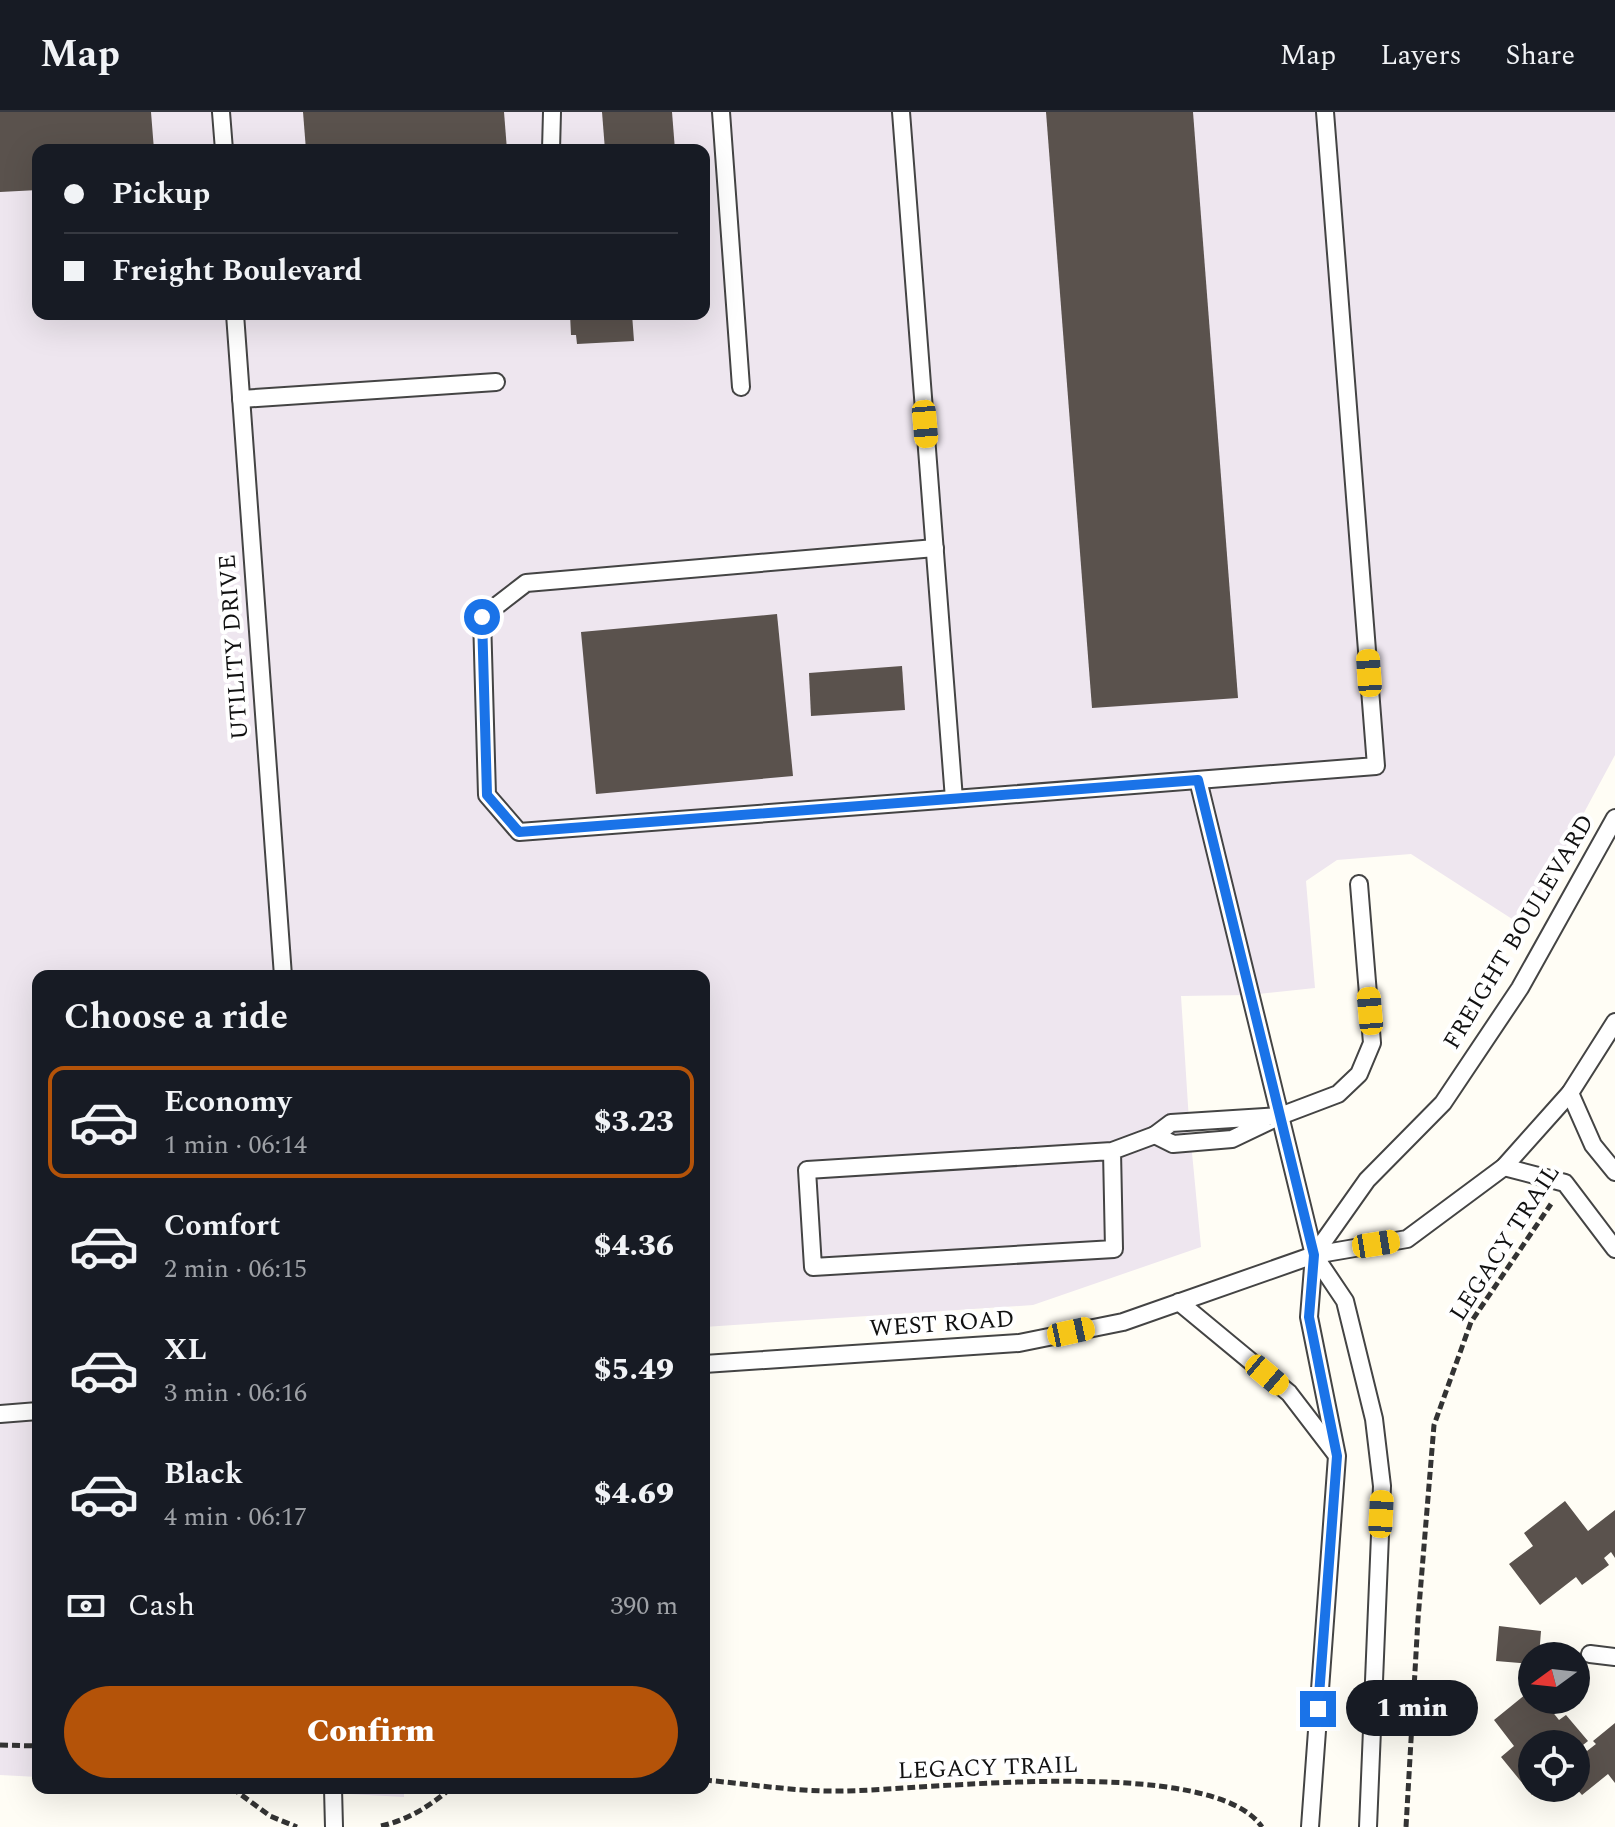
<!DOCTYPE html>
<meta charset="utf-8">
<style>
:root{--surface:#171b24;--page:#242831;--text:#f1f3f6;--muted:#9ea1a6;--line:#363941;--accent:#b45309}
body{margin:0;font-family:Spectral,serif;background:var(--page);color:var(--text);height:100vh;display:flex;flex-direction:column;font-size:30px;white-space:nowrap}
*{box-sizing:border-box;margin:0}
p{font-size:26px;color:var(--muted)}
.icon{flex:none;width:44px;height:44px;fill:none;stroke:currentColor;stroke-width:2;stroke-linecap:round;stroke-linejoin:round}
.map{position:relative;flex:1;overflow:hidden}
.sheet{position:absolute;left:32px;top:858px;width:678px;height:824px;display:flex;flex-direction:column;background:var(--surface);border-radius:16px;box-shadow:0 8px 32px #0002}
.sheet>*{flex:none}
.guide{position:absolute;left:32px;top:32px;width:678px;height:176px;border-radius:16px;box-shadow:0 8px 32px #0002;display:grid;align-content:center;height:176px;padding:0 32px;background:var(--surface)}
.needle{width:52px;rotate:255deg}
.fabs{position:absolute;left:1518px;top:1530px;display:grid;gap:16px}
.fabs a{display:grid;place-items:center;width:72px;height:72px;border-radius:50%;background:var(--surface);box-shadow:0 8px 32px #0002;font-size:40px}
.end{position:absolute;width:36px;height:36px;margin:-18px;border:10px solid #1a73e8;background:#fff;box-shadow:0 0 0 4px #fff}
.from{border-radius:50%}
.bubble{position:absolute;height:56px;border-radius:28px;background:var(--surface);box-shadow:0 8px 32px #0002;font-size:26px;font-weight:800;line-height:56px;text-align:center}
.car{position:absolute;width:24px;height:48px;margin:-24px -12px;border-radius:10px;box-shadow:0 0 6px 2px #0007;background:linear-gradient(#f5c518 24%,#345 0 40%,#f5c518 0 76%,#345 0 86%,#f5c518 0)}
.guide b{display:flex;align-items:center;gap:28px;height:76px;font-size:30px}
.guide b+b{border-top:2px solid var(--line)}
.guide i{width:20px;height:20px;background:var(--text)}
ul{padding:0;list-style:none}
li{display:flex;align-items:center;gap:24px;height:112px;margin:0 16px 12px;padding:0 16px;border:4px solid transparent;border-radius:16px}
li div{flex:1}
li b{display:block;font-size:30px}
li em{font-style:normal;font-weight:800}
li.active{border-color:var(--accent)}
li>.icon{width:72px;height:72px;stroke-width:1.5}
h2{padding:0 32px;font-size:36px;line-height:96px}
.pay{display:flex;align-items:center;gap:20px;height:88px;padding:0 32px;font-size:30px}
.pay p{margin-inline-start:auto}
.button{display:flex;gap:16px;margin-top:auto;padding:16px 32px}
.button a{flex:1;height:92px;border-radius:48px;background:var(--accent);color:#fff;font-size:32px;font-weight:800;line-height:92px;text-align:center}
header{display:flex;align-items:center;gap:48px;box-sizing:border-box;height:112px;padding:0 40px;background:var(--surface);border-bottom:2px solid var(--line)}
header strong{font-size:38px}
nav{display:flex;gap:44px;margin-inline-start:auto;font-size:28px}
.map>svg:first-child{display:block}
.industrial{fill:#eee6ef;fill-rule:evenodd}
.building{fill:#5a524d}
.lines{fill:none;stroke-linecap:round;stroke-linejoin:round}
.service-casing{stroke:#444;stroke-width:20}
.path{stroke:#333;stroke-width:5;stroke-dasharray:8 4;stroke-linecap:butt}
.service{stroke:#fff;stroke-width:16}
.route{stroke:#1a73e8;stroke-width:10}
.labels{text-anchor:middle;dominant-baseline:central;stroke-width:8;stroke-linejoin:round;paint-order:stroke}
.street-label{font-size:24px;fill:#111;stroke:#fff}
</style>
<header>
<strong>Map</strong>
<nav><a>Map</a><a>Layers</a><a>Share</a></nav>
</header>
<div class="map">
<svg width="1615" height="1715" viewBox="0 0 1615 1715">
<rect width="100%" height="100%" fill="#fffdf5"/>
<g class="industrial">
<path d="M 0,0 L 1615,0 L 1615,643 L 1523,814 L 1411,742 L 1337,748 L 1306,769 L 1315,876 L 1249,883 L 1181,884 L 1189,1009 L 1201,1135 L 1033,1193 L 704,1215 L 704,864 L 38,864 L 38,1665 L 0,1663 ZM 38,38 L 704,38 L 704,202 L 38,202 Z"/>
<polygon points="241,1676 404,1676 404,1685"/>
</g>
<g class="building">
<polygon points="0,0 151,0 154,38 38,38 38,78 0,80"/>
<polygon points="303,0 504,0 507,38 306,38"/>
<polygon points="602,0 672,0 675,38 605,38"/>
<polygon points="1046,0 1193,0 1238,586 1092,596"/>
<polygon points="570,202 632,202 634,229 577,232 576,223 571,223"/>
<polygon points="777,502 793,664 596,682 581,520"/>
<polygon points="902,554 905,598 811,604 809,561"/>
<polygon points="1565,1389 1588,1419 1615,1398 1615,1446 1611,1440 1604,1446 1609,1453 1582,1473 1576,1465 1540,1493 1509,1452 1533,1434 1524,1421"/>
<polygon points="1499,1514 1541,1519 1539,1544 1532,1544 1532,1552 1496,1549"/>
<polygon points="1532,1577 1532,1588 1543,1588 1559,1608 1566,1603 1588,1629 1583,1633 1587,1639 1596,1632 1593,1629 1615,1611 1615,1671 1608,1662 1582,1683 1576,1676 1576,1632 1532,1632 1532,1676 1540,1676 1532,1683 1501,1645 1514,1634 1494,1608"/>
</g>
<g class="lines">
<g class="service-casing">
<g id="service">
<polyline points="221,0 224,38"/>
<polyline points="721,0 741,275"/>
<polyline points="901,0 954,687 1376,654 1325,0"/>
<polyline points="551,38 552,0"/>
<polyline points="235,202 283,864"/>
<polyline points="241,287 496,270"/>
<polyline points="935,436 526,471 482,505 487,683 519,720 954,687"/>
<polyline points="1198,668 1314,1143 1345,1189 1374,1307 1382,1374 1368,1715"/>
<polyline points="1570,981 1593,1033 1615,1060"/>
<polyline points="1280,1004 1171,1011 1155,1023 1173,1032 1232,1027 1280,1004 1338,982 1359,962 1372,931 1359,772"/>
<polyline points="1112,1039 1114,1137 813,1155 807,1058 1112,1039 1155,1023"/>
<polyline points="1504,1055 1565,1071 1615,1137"/>
<polyline points="1179,1190 1289,1281 1335,1341"/>
<polyline points="704,1252 1019,1231 1123,1210 1314,1143 1407,1127 1504,1055 1570,981 1615,910"/>
<polyline points="0,1302 38,1299"/>
<polyline points="1590,1542 1615,1545"/>
<polyline points="333,1676 334,1715"/>
<polyline points="1310,1715 1337,1344 1309,1205 1314,1143 1367,1068 1443,991 1520,876 1615,706"/>
</g>
</g>
<g class="path">
<polyline points="0,1633 38,1634"/>
<path d="M 704,1668 C 750,1672 797,1680 843,1679 C 928,1678 1212,1642 1262,1715"/>
<polyline points="232,1676 270,1704 297,1715"/>
<path d="M 381,1714 C 408,1708 430,1694 451,1676"/>
<polyline points="1406,1715 1418,1507 1434,1313 1471,1210 1551,1092"/>
</g>
<use href="#service" class="service"/>
</g>
<g class="lines">
<polyline class="route" points="482,505 487,683 519,720 1198,668 1314,1143 1309,1205 1337,1344 1318,1597"/>
</g>
<g class="labels">
<g class="street-label">
<text transform="translate(234 535) rotate(-94)">UTILITY DRIVE</text>
<text transform="translate(1519 820) rotate(-59)">FREIGHT BOULEVARD</text>
<text transform="translate(1505 1131) rotate(-57)">LEGACY TRAIL</text>
<text transform="translate(942 1212) rotate(-4)">WEST ROAD</text>
<text transform="translate(988 1656) rotate(-2)">LEGACY TRAIL</text>
</g>
</g>
</svg>
<div class="fabs">
<a><svg class="needle" viewBox="-14 -14 28 28"><path d="M0-13l5 13h-10z" fill="#e53935"/><path d="M0 13l5-13h-10z" fill="#9ea1a6"/></svg></a>
<a><svg class="icon" aria-label="locate" viewBox="0 0 24 24"><circle cx="12" cy="12" r="6"/><path d="M12 2v4M12 18v4M2 12h4M18 12h4"/></svg></a>
</div>
<i class="end from" style="left:482px;top:505px"></i>
<i class="end" style="left:1318px;top:1597px"></i>
<div class="bubble" style="left:1346px;top:1568px;width:132px">1 min</div>
<i class="car" style="left:925px;top:312px;rotate:175deg"></i>
<i class="car" style="left:1369px;top:561px;rotate:356deg"></i>
<i class="car" style="left:1370px;top:899px;rotate:355deg"></i>
<i class="car" style="left:1376px;top:1132px;rotate:81deg"></i>
<i class="car" style="left:1071px;top:1220px;rotate:78deg"></i>
<i class="car" style="left:1267px;top:1263px;rotate:130deg"></i>
<i class="car" style="left:1381px;top:1402px;rotate:3deg"></i>
<div class="guide">
<b><i class="from"></i>Pickup</b>
<b><i></i>Freight Boulevard</b>
</div>
<section class="sheet">
<h2>Choose a ride</h2>
<ul>
<li class="active"><svg class="icon" aria-label="car" viewBox="0 0 24 24"><path d="M5 17H2v-5l4-1 3-4h7l3 4 3 1v5h-3M9 17h6M6 11h13"/><circle cx="7" cy="17" r="2"/><circle cx="17" cy="17" r="2"/></svg><div><b>Economy</b><p>1 min · 06:14</p></div><em>$3.23</em></li>
<li><svg class="icon" aria-label="car" viewBox="0 0 24 24"><path d="M5 17H2v-5l4-1 3-4h7l3 4 3 1v5h-3M9 17h6M6 11h13"/><circle cx="7" cy="17" r="2"/><circle cx="17" cy="17" r="2"/></svg><div><b>Comfort</b><p>2 min · 06:15</p></div><em>$4.36</em></li>
<li><svg class="icon" aria-label="car" viewBox="0 0 24 24"><path d="M5 17H2v-5l4-1 3-4h7l3 4 3 1v5h-3M9 17h6M6 11h13"/><circle cx="7" cy="17" r="2"/><circle cx="17" cy="17" r="2"/></svg><div><b>XL</b><p>3 min · 06:16</p></div><em>$5.49</em></li>
<li><svg class="icon" aria-label="car" viewBox="0 0 24 24"><path d="M5 17H2v-5l4-1 3-4h7l3 4 3 1v5h-3M9 17h6M6 11h13"/><circle cx="7" cy="17" r="2"/><circle cx="17" cy="17" r="2"/></svg><div><b>Black</b><p>4 min · 06:17</p></div><em>$4.69</em></li>
</ul>
<div class="pay"><svg class="icon" aria-label="cash" viewBox="0 0 24 24"><path d="M3 7h18v10H3z"/><circle cx="12" cy="12" r="2"/></svg>Cash<p>390 m</p></div>
<div class="button"><a>Confirm</a></div>
</section>
</div>
